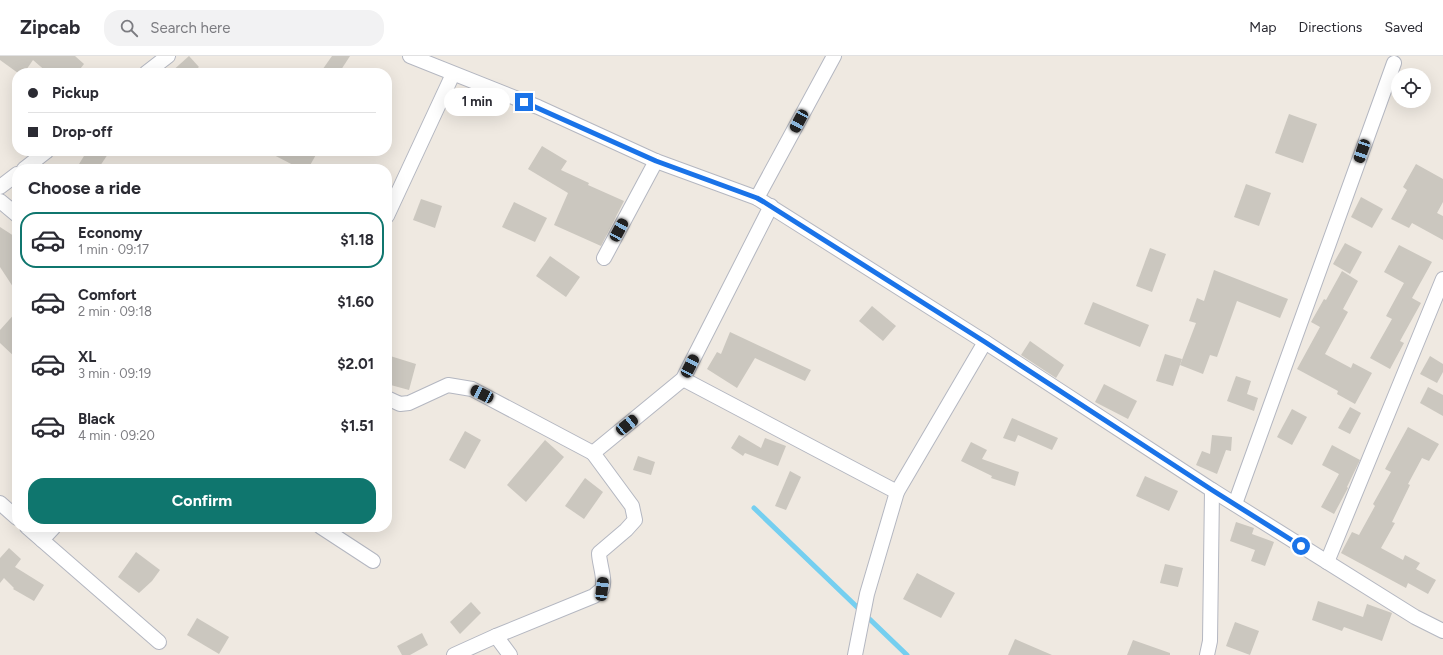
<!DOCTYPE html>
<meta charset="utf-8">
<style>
:root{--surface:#fff;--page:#f2f2f3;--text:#2b2b33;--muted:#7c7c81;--line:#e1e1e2;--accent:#0f766e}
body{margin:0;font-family:Figtree,sans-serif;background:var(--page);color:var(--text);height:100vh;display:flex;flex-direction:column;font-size:15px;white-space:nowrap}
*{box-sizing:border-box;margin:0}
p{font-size:13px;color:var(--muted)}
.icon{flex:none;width:22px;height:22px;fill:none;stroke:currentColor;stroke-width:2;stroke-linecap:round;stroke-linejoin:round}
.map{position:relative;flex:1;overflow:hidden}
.drawer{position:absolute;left:12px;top:108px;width:380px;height:368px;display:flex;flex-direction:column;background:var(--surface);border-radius:16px;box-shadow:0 4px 16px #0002}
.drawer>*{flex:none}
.banner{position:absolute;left:12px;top:12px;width:380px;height:88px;border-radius:16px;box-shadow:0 4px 16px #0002;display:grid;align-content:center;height:88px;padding:0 16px;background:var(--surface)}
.fabs{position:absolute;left:1391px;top:12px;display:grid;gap:8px}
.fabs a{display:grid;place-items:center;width:40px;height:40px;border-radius:50%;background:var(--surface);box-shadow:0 4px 16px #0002;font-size:20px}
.end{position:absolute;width:18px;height:18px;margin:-9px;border:5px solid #1a73e8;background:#fff;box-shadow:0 0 0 2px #fff}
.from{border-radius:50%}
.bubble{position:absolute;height:28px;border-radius:14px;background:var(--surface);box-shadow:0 4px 16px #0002;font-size:13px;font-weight:700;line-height:28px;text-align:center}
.car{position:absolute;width:12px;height:24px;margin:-12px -6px;border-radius:5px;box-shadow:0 0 3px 1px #0007;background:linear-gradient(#222 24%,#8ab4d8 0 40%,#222 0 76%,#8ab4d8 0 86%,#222 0)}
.banner b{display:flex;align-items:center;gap:14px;height:38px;font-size:15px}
.banner b+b{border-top:1px solid var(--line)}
.banner i{width:10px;height:10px;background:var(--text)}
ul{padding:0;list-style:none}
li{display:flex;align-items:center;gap:12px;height:56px;margin:0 8px 6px;padding:0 8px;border:2px solid transparent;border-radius:16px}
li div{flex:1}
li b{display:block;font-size:15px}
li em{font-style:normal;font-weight:700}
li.current{border-color:var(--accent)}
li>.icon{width:36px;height:36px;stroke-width:1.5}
h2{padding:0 16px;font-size:18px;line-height:48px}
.button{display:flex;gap:8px;margin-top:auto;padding:8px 16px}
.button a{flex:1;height:46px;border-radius:16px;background:var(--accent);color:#fff;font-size:16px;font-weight:700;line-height:46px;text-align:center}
header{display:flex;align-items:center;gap:24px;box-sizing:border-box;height:56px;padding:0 20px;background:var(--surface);border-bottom:1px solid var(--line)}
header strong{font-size:19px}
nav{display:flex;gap:22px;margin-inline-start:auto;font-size:14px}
.search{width:280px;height:36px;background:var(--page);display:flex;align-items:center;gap:10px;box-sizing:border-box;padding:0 14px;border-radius:16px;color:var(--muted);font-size:15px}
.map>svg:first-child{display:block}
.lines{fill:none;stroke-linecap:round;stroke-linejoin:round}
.stream{stroke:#75cff0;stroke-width:5}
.building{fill:#cbc7bf}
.minor-casing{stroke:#b4b7c1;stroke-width:16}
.minor{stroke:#fff;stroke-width:14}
.route{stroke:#1a73e8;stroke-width:5}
</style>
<header>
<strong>Zipcab</strong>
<div class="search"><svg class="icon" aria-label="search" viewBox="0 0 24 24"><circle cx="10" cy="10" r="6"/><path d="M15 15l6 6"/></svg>Search here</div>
<nav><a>Map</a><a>Directions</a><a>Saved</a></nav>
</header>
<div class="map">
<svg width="1443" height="599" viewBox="0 0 1443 599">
<rect width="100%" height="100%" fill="#efe9e1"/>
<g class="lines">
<polyline class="stream" points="754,452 907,599"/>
</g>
<g class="building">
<polygon points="0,0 75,0 84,8 77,17 48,17 33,4 24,17 18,17 0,4"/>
<polygon points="189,0 199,11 192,17 170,17"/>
<polygon points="332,0 350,0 339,17 320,17"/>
<polygon points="1289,58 1317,68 1303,107 1275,97"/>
<polygon points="542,90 567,105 561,114 589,127 588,129 624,145 601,190 554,169 568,137 528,113"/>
<polygon points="87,95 110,95 98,113 76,113"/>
<polygon points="266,95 318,95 308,113 301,113"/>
<polygon points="1416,108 1443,123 1443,146 1437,157 1443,160 1443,184 1412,167 1409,172 1391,163 1407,134 1403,131"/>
<polygon points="1246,128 1271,137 1259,170 1234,161"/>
<polygon points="1361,141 1383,153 1372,172 1351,161"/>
<polygon points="421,143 442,150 435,172 413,164"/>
<polygon points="514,146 547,162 535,186 502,171"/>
<polygon points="0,171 17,182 17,237 0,211"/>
<polygon points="1345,187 1362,196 1350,218 1333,208"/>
<polygon points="1399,189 1432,206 1412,242 1421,247 1400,285 1404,287 1390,313 1370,302 1392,263 1386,260 1404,227 1384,216"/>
<polygon points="1150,192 1166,198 1152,236 1136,230"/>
<polygon points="550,200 580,221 566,241 536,220"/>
<polygon points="1214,214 1288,243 1280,262 1237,245 1217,301 1210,299 1203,318 1180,309 1196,267 1189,265 1197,242 1204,245"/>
<polygon points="1342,215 1358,225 1343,253 1348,256 1325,298 1351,312 1353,307 1372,317 1355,348 1337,338 1338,335 1297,313 1320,271 1311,266 1324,243 1326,244"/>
<polygon points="1093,246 1149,269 1140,291 1084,268"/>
<polygon points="872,250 896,270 883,285 859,265"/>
<polygon points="17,255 17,303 0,287 0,274"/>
<polygon points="730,276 811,314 805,325 755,302 737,332 707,313 717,296 721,298"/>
<polygon points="1030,285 1064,309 1056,322 1021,299"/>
<polygon points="1165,298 1182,303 1173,330 1156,325"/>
<polygon points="387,299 416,308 409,334 387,328"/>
<polygon points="1430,300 1443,308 1443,316 1437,327 1420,318"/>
<polygon points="1236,320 1251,325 1247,338 1258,342 1254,355 1227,345"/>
<polygon points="1104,328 1137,345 1128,363 1095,346"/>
<polygon points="1428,331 1443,339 1443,360 1420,347"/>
<polygon points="1350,351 1361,357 1350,378 1338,372"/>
<polygon points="1292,353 1307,361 1292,389 1277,381"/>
<polygon points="1012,362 1058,382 1052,394 1018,379 1015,386 1003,382"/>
<polygon points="1408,371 1439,388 1429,405 1422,402 1408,428 1410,429 1392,466 1395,467 1381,492 1403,504 1405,499 1420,507 1416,513 1436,524 1428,538 1408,527 1406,532 1341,497 1352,476 1359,479 1375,450 1373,448 1391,416 1385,413"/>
<polygon points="465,375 481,384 465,413 449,404"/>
<polygon points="739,379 761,392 765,382 786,390 778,410 745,397 743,400 731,392"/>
<polygon points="1212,379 1232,381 1231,395 1226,394 1217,418 1196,409 1202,395 1210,398"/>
<polygon points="545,384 564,401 526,446 507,429"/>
<polygon points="971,386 987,394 982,403 1019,416 1015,430 991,422 992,420 961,405"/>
<polygon points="1332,389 1360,404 1347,431 1348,432 1334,458 1321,451 1339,418 1322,409"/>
<polygon points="638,400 655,406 651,419 633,414"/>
<polygon points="790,415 801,421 786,454 775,450"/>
<polygon points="1145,420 1178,435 1169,455 1136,440"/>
<polygon points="585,422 603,436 584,463 565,450"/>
<polygon points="1236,466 1254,472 1252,478 1274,486 1265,510 1251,505 1255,494 1230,485"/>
<polygon points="9,492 21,503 15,511 44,529 34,545 13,533 14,532 4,522 0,527 0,502"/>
<polygon points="136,496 160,514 152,525 139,537 118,521"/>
<polygon points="1165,508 1183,512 1178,531 1160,527"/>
<polygon points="917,517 955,537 941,562 903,543"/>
<polygon points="1318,545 1363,561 1367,548 1392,557 1382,585 1344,571 1342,575 1312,564"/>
<polygon points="471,546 481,557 460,578 450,566"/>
<polygon points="197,562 229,581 219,598 187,579"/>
<polygon points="1235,566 1259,575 1250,599 1226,590"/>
<polygon points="422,577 428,589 410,599 402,599 397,590"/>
<polygon points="1015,583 1052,599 1008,599"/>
<polygon points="1133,584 1170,597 1170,599 1127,599"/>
</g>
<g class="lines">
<g class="minor-casing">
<g id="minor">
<polyline points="410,0 538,51 656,105 757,142 985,286 1212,434 1210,585 1207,599"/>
<polyline points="146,17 168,0"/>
<polyline points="24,113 47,95"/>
<polyline points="0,131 17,118"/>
<polyline points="757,142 834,0"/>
<polyline points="0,145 17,159"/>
<polyline points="387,160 453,18"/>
<polyline points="604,202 656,105"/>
<polyline points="683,323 897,436"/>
<polyline points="387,342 400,348 409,347 448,329 472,333 593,397 683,323 771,150"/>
<polyline points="1212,434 1415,561 1443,575"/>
<polyline points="0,447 17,462"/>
<polyline points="1235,448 1394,7"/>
<polyline points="27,471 159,586"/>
<polyline points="321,471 373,505"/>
<polyline points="42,484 54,471"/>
<polyline points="1327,506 1443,223"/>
<polyline points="496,580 510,599"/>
<path d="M 454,599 L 496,580 L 594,540 C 596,538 600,535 602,533 C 606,524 599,507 599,497 L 626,474 L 635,464 L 632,450 L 593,397"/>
<polyline points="855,599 867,538 897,436 985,286"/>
</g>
</g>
<use href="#minor" class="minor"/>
</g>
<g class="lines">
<polyline class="route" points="524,46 656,105 757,142 764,146 985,286 1212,434 1301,490"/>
</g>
</svg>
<div class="fabs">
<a><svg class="icon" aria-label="locate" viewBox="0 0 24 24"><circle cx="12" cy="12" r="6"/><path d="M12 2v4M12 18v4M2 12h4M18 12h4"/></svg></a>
</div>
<i class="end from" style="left:1301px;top:490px"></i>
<i class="end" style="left:524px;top:46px"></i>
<div class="bubble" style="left:444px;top:32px;width:66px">1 min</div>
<i class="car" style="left:799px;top:65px;rotate:208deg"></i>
<i class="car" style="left:1362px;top:95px;rotate:199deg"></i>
<i class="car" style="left:619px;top:174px;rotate:28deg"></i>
<i class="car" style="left:690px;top:310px;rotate:27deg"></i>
<i class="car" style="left:482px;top:338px;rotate:296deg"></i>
<i class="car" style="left:627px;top:369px;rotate:51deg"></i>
<i class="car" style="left:602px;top:533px;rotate:7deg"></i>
<div class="banner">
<b><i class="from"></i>Pickup</b>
<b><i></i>Drop-off</b>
</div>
<section class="drawer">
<h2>Choose a ride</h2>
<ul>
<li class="current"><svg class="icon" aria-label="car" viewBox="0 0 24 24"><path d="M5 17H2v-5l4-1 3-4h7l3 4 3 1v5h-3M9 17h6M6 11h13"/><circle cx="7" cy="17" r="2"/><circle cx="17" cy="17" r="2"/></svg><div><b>Economy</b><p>1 min · 09:17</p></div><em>$1.18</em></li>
<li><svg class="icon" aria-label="car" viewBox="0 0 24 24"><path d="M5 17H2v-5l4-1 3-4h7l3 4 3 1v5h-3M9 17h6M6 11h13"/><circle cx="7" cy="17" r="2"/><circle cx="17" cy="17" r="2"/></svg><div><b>Comfort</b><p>2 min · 09:18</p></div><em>$1.60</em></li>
<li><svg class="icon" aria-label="car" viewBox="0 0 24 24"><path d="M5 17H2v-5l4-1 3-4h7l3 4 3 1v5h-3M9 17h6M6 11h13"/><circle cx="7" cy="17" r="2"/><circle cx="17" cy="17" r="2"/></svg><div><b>XL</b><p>3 min · 09:19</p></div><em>$2.01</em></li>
<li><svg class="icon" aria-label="car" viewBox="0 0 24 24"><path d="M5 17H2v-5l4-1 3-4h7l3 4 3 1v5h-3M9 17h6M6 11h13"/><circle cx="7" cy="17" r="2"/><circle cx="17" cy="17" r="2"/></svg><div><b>Black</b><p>4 min · 09:20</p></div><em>$1.51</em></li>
</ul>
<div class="button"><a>Confirm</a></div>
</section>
</div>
